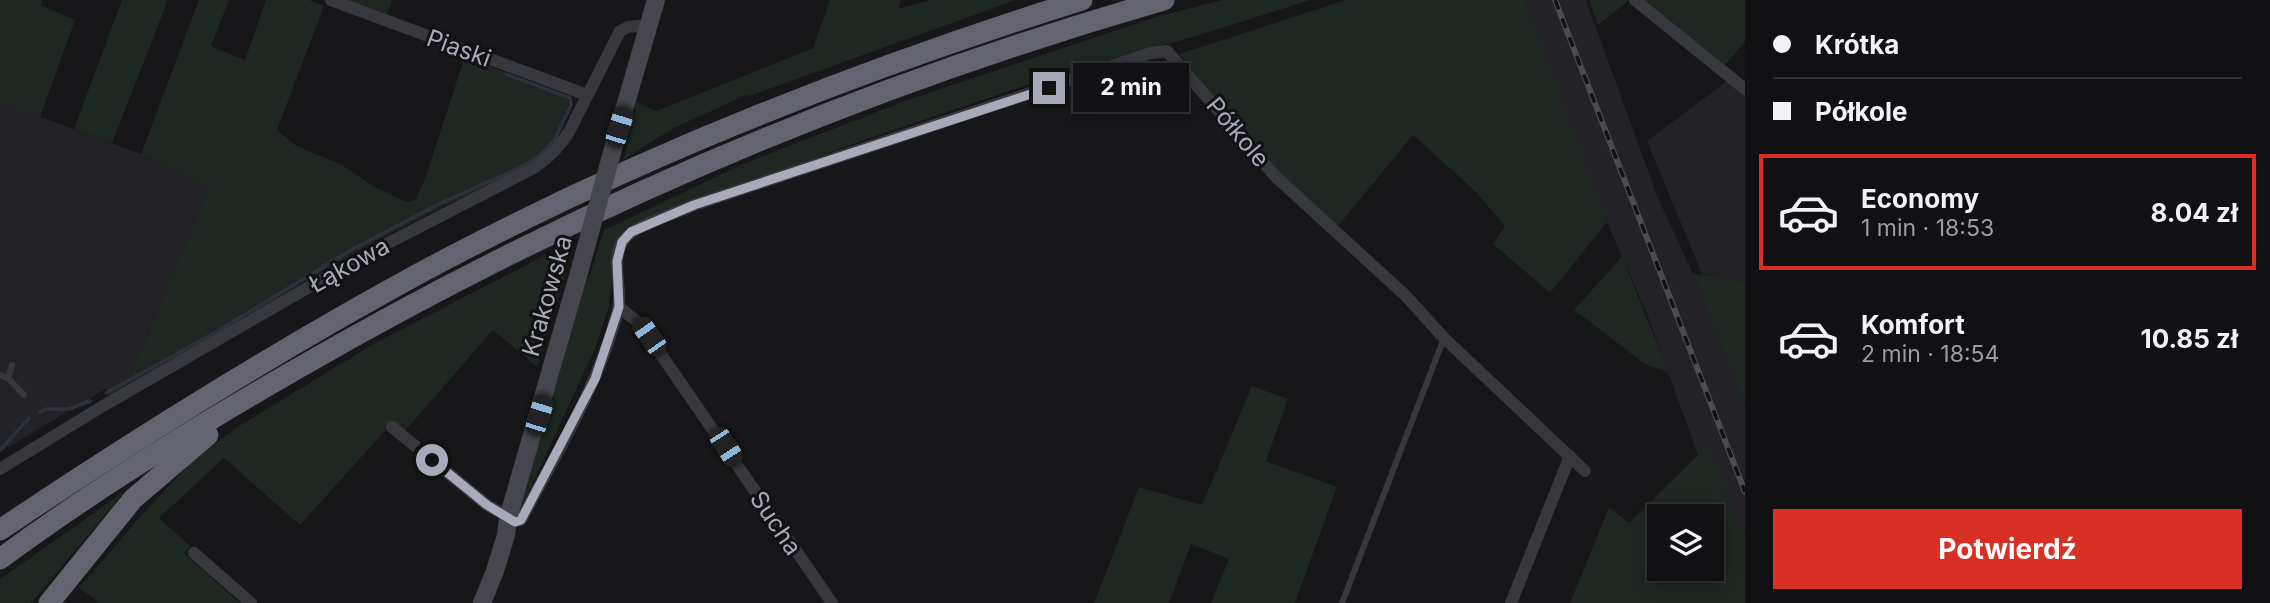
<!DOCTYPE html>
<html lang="pl">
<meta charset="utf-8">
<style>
:root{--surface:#111013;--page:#1a191c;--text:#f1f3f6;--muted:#9c9da0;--line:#303033;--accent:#d93025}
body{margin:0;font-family:Inter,sans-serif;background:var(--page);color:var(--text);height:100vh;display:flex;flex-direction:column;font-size:26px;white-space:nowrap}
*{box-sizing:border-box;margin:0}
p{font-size:23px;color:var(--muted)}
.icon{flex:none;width:38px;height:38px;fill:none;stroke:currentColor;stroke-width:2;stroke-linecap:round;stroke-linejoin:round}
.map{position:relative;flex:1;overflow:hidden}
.details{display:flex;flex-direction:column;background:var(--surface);width:525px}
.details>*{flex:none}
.banner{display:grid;align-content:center;height:154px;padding:0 28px;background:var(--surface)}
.tools{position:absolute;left:1647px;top:504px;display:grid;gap:14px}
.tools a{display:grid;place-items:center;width:77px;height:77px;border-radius:0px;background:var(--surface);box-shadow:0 4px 18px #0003,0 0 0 2px var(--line);font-size:35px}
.end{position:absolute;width:32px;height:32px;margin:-16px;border:9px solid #a8aab9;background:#111;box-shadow:0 0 0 4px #111}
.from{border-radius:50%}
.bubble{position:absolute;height:49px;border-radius:0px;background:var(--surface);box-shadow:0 4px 18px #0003,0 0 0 2px var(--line);font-size:23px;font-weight:700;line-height:49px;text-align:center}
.car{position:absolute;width:21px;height:42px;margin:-21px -10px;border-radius:9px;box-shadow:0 0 5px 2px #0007;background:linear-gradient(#222 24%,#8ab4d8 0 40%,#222 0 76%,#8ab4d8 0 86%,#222 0)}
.banner b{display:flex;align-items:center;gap:24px;height:66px;font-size:26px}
.banner b+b{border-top:2px solid var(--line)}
.banner i{width:18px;height:18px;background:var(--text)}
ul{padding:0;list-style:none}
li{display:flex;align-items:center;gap:21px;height:116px;margin:0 14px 10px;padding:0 14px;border:4px solid transparent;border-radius:0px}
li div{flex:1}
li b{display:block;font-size:26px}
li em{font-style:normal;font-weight:700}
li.active{border-color:var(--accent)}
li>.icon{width:63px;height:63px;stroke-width:1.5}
.action{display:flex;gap:14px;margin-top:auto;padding:14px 28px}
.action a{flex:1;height:80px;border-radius:0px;background:var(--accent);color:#fff;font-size:28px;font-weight:700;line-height:80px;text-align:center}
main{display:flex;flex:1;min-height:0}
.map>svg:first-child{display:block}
.built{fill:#232226}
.green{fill:#1e2721;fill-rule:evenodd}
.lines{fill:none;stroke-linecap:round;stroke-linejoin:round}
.stream{stroke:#2c323d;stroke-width:3.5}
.lane{stroke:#37373e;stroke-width:6}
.street{stroke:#37373e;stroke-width:12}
.secondary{stroke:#45464e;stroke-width:18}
.highway{stroke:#63646f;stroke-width:21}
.rail-casing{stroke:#4a4b53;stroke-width:6}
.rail{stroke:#121114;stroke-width:3.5;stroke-dasharray:10;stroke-linecap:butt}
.secondary-bridge{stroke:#45464e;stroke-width:18}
.route{stroke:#a8aab9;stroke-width:9}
.labels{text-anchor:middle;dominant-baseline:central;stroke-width:6;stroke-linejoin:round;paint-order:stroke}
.street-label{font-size:24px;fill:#a8aab9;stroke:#121114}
</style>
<main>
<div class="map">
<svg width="1745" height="603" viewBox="0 0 1745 603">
<rect width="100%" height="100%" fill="#171619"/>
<g class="built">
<polygon points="1525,0 1586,0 1657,196 1693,274 1745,406 1745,561 1698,455 1647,314 1602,211"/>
<polygon points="1727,81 1745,95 1745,283 1718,275 1702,274 1647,141"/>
<polygon points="0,102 141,154 209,186 131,374 0,452"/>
</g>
<g class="green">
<polygon points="0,0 42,0 41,5 75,20 40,117 0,102"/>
<polygon points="122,0 168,0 112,143 74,129"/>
<polygon points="199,0 229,0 211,46 245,60 266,0 309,0 324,6 277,130 295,145 342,165 376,188 407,202 416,199 425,179 465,56 567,98 569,103 559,134 540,158 492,185 439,208 363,248 110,396 106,388 131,374 209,186 141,154"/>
<polygon points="348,0 392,0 387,15"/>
<polygon points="830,0 901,0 898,9 930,0 1016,0 752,95 744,96 674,128 624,159 636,102 656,111 813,48"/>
<polygon points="1222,0 1310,0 1200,35 1063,73 861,141 626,229 618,242 614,260 608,309 595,349 518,515 518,506 583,280 589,277 604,230 743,164 910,99 1156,17"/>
<polygon points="1346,0 1525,0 1607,222 1550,293 1493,244 1505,226 1476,192 1413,135 1338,226 1285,179 1240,131 1179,54"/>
<polygon points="1589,0 1627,0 1628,1 1598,25"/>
<polygon points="1645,0 1745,0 1745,42 1725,65"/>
<polygon points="574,240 565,276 537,367 493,330 405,431 393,422 300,525 224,458 159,518 190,546 184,553 240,603 100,603 79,588 139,518 193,460 239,426 375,343"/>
<polygon points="1622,257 1669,373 1645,364 1574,310"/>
<polygon points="1693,274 1718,275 1745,283 1745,406"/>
<polygon points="1252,386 1288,399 1266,461 1337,487 1295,603 1211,603 1229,559 1191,544 1169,603 1094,603 1139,487 1202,505"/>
<path d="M 1708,445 L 1745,538 L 1745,603 L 1570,603 L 1609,507 L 1629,523 ZM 1712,516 L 1712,569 L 1659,569 L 1659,516 Z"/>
<polygon points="125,491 31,603 0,603 0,579"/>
</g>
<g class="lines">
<g class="stream">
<polyline points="106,393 216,332 353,249 439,204 517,169 539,156 555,139 571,105 570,98 506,74"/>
<polyline points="40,412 46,409 69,409 90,401"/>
<polyline points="0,450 29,418"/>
</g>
<g class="lane">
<polyline points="0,375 8,378 24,395"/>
<polyline points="8,378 12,365"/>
<polyline points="1342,603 1444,338"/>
</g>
<g class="street">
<polyline points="331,0 587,95"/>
<polyline points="1635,0 1745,89"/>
<polyline points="619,307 640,324 832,603"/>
<path d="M 392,427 L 487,505 L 515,521 L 521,520 C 557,452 599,385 618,310 C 623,288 610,262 623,241 C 632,226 677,213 694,205 L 1151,53 L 1167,51 L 1275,176 L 1406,296 L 1444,338 L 1585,471"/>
<path d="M 0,469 L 103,406 L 361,257 L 534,168 C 550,157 561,146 570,130 L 620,31 L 628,27 L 650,25"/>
<polyline points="194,553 251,603"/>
<polyline points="1511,603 1570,456"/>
</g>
<g class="secondary">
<polyline points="619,127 656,0"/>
<polyline points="482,603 495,571 506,535 508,518 580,269"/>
</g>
<g class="highway">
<path d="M 0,530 C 137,438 275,352 420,273 C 630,160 855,71 1082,0"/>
<path d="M 0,559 C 96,488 199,425 302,366 C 573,210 863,86 1164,0"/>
<polyline points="49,603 133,499 208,435"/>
</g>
<g class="rail-casing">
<polyline id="rail" points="1555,0 1745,492"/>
</g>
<use href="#rail" class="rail"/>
<polyline class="secondary-bridge" points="580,269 619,127"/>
</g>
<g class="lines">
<polyline class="route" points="432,460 487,505 515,522 521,520 595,379 619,307 617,261 622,242 631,232 694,205 1049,88"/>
</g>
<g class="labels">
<g class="street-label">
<text transform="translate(459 48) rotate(20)">Piaski</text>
<text transform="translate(1238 132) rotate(50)">Półkole</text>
<text transform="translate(349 265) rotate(-29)">Łąkowa</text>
<text transform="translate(547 296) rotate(-74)">Krakowska</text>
<text transform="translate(776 523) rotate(56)">Sucha</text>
</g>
</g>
</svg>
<div class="tools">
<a><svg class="icon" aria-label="layers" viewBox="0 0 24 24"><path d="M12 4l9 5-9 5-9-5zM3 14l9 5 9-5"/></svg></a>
</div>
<i class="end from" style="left:432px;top:460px"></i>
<i class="end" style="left:1049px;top:88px"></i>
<div class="bubble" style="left:1073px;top:63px;width:116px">2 min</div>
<i class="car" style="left:619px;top:127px;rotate:17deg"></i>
<i class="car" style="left:649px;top:336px;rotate:325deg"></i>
<i class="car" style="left:539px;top:415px;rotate:17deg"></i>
<i class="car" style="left:726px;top:447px;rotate:147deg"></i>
</div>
<section class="details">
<div class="banner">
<b><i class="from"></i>Krótka</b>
<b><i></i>Półkole</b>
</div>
<ul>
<li class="active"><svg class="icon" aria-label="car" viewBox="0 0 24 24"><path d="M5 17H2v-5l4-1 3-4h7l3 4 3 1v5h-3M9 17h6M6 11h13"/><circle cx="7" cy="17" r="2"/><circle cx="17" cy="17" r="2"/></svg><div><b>Economy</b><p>1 min · 18:53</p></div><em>8.04 zł</em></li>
<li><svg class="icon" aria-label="car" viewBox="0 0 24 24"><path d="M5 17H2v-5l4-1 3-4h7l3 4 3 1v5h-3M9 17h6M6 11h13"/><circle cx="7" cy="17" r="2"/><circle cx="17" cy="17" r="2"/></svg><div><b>Komfort</b><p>2 min · 18:54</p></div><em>10.85 zł</em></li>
</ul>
<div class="action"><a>Potwierdź</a></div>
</section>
</main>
